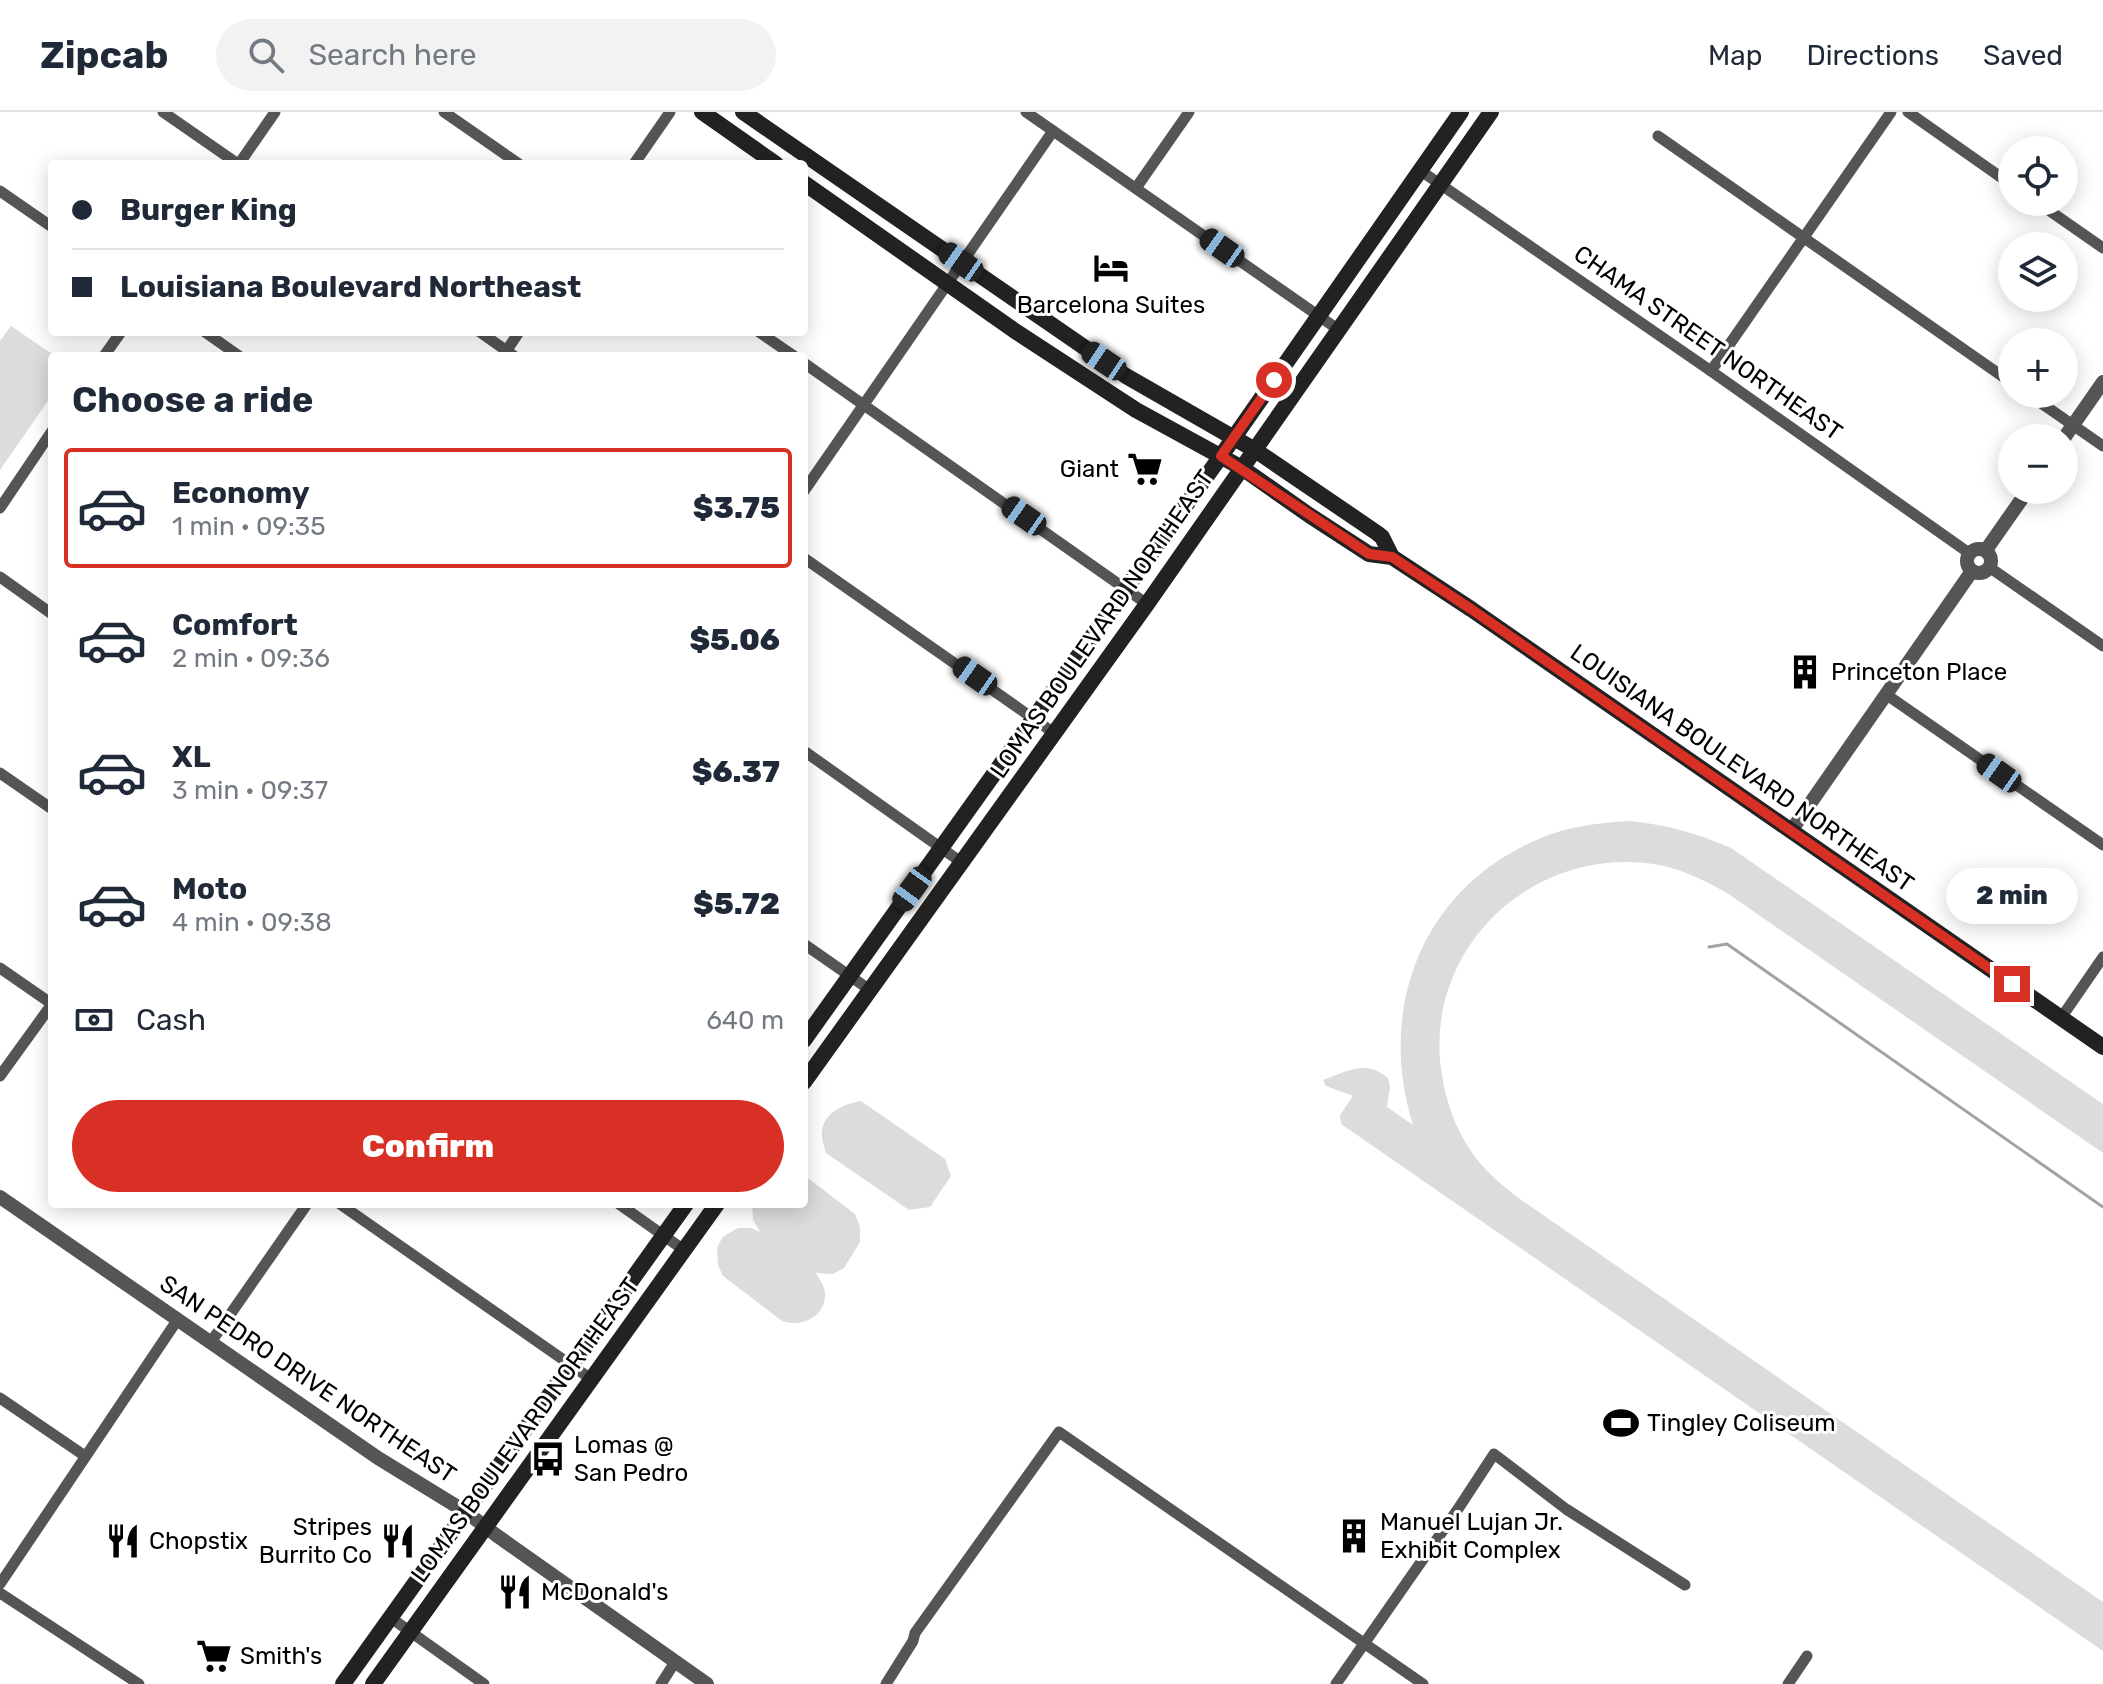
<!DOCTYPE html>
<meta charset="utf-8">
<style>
:root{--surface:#fff;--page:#f2f2f3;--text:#1f2937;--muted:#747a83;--line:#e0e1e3;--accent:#d93025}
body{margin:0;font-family:Rubik,sans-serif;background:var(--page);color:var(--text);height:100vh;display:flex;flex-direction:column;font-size:30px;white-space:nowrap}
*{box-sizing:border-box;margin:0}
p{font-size:26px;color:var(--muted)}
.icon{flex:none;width:44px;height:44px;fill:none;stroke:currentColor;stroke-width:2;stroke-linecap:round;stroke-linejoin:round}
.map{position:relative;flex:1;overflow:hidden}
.side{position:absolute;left:48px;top:240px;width:760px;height:856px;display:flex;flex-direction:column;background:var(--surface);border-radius:8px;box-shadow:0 4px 20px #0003}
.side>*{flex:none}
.guide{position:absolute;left:48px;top:48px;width:760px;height:176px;border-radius:8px;box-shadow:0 4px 20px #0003;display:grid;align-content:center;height:176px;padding:0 24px;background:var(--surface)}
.fabs{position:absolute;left:1998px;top:24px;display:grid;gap:16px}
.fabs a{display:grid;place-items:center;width:80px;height:80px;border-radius:50%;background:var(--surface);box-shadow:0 4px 20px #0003;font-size:40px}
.end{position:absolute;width:36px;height:36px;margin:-18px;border:10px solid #d93025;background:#fff;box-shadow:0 0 0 4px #fff}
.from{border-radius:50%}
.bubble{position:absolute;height:56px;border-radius:28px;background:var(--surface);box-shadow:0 4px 20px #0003;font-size:26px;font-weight:800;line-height:56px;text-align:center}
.car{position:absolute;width:24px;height:48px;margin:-24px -12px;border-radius:10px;box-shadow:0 0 6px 2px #0007;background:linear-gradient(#222 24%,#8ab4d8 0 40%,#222 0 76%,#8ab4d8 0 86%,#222 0)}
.guide b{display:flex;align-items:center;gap:28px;height:76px;font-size:30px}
.guide b+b{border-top:2px solid var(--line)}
.guide i{width:20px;height:20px;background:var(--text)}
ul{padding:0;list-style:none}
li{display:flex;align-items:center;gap:24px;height:120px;margin:0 16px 12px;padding:0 8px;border:4px solid transparent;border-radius:8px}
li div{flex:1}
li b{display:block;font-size:30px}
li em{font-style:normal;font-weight:800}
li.current{border-color:var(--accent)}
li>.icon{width:72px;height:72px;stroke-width:1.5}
h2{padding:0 24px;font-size:36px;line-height:96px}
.pay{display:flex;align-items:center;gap:20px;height:88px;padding:0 24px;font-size:30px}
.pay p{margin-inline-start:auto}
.primary-button{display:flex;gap:16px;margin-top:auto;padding:16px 24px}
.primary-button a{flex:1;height:92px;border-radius:48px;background:var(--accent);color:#fff;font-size:32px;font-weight:800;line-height:92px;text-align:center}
header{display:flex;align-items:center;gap:48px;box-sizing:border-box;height:112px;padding:0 40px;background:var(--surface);border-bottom:2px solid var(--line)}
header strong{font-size:38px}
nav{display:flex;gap:44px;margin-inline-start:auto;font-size:28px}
.search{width:560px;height:72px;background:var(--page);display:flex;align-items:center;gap:20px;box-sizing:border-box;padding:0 28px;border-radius:44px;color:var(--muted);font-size:30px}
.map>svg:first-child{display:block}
.green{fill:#dcdcdc}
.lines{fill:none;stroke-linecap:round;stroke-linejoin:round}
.stream{stroke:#a3a3a3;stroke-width:3}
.minor{stroke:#555;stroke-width:11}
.tertiary{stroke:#555;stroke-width:14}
.secondary{stroke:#222;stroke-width:16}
.route{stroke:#d93025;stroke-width:10}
.labels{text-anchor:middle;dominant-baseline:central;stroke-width:6;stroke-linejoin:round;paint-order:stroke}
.poi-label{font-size:24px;fill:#000;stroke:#fff;text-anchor:start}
.street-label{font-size:24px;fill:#000;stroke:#fff}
</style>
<header>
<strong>Zipcab</strong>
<div class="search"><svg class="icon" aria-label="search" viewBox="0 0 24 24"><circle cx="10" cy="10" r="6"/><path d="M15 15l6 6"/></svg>Search here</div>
<nav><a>Map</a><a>Directions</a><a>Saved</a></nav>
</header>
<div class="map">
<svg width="2103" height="1572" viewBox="0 0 2103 1572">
<rect width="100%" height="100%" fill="#fff"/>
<g class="green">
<polygon points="11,214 55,244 52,244 52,283 0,358 0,229"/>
<path d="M 1630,709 C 1668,713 1696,721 1731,736 L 2103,992 L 2103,1041 L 1727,781 C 1704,768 1680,756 1654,752 C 1533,734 1425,835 1441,957 C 1445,987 1455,1017 1473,1042 C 1485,1059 1501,1072 1517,1085 L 2103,1490 L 2103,1539 L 1341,1012 L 1340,1003 L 1353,984 L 1326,974 L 1323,968 C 1347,959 1367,947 1388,966 L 1390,975 L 1387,995 L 1413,1013 C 1376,895 1423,774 1541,726 C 1569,714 1599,711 1630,709 Z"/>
<path d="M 861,989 L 945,1047 L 951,1064 L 930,1095 L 909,1098 L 826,1041 C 825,1036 821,1027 822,1021 C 823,1000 844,992 861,989 Z"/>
<path d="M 804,1063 L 855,1102 L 860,1115 L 860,1130 L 844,1156 L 833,1162 L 816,1161 C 819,1167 824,1173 825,1180 C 827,1204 802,1216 782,1209 L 723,1164 L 718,1153 L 717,1136 L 722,1126 L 729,1121 L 738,1116 L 751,1116 L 760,1120 L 753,1108 L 752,1092 L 804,1092 Z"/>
</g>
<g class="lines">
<polyline class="stream" points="1709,835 1727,832 2103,1095"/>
<g class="minor">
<polyline points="163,0 238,52"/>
<polyline points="444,0 519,52"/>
<polyline points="1026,0 1339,218"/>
<polyline points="1908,0 2012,73"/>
<polyline points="1658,24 2012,271"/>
<polyline points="239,52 275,0"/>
<polyline points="634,52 670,0"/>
<polyline points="1421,59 1711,259 1969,441"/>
<polyline points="1136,76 1189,0"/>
<polyline points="0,79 52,115"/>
<polyline points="2037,90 2103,136"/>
<polyline points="205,220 239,244"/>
<polyline points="480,220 514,244"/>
<polyline points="759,220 794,244"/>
<polyline points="104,244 121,220"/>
<polyline points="503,244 519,220"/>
<polyline points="804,251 1147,492"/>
<polyline points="1711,259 1891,0"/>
<polyline points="2028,282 2103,334"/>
<polyline points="804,379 1053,19"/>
<polyline points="0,396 52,319"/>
<polyline points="804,446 1054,621"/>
<polyline points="1989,455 2103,534"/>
<polyline points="0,465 52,502"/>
<polyline points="1887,583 2103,733"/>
<polyline points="804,639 961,750"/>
<polyline points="0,661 52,697"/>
<polyline points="804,832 870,878"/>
<polyline points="0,856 52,892"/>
<polyline points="2061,906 2103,845"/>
<polyline points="0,964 52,892"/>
<polyline points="340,1092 591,1267"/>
<polyline points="619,1092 684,1138"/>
<polyline points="211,1230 307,1092"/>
<polyline points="0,1286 85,1344"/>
<polyline points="0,1472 178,1207"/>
<polyline points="0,1481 139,1572"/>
<polyline points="391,1506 484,1572"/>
<polyline points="661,1572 675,1550"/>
<polyline points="886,1572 913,1529 915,1521 1059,1320 1423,1572"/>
<polyline points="1336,1572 1458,1397 1494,1342 1566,1397 1685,1473"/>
<polyline points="1788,1572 1807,1544"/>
</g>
<g class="tertiary">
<polyline points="2064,326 2103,270"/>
<circle cx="1979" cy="449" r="12"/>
<polyline points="1986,438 2028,378"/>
<polyline points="1791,719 1972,459"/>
<polyline points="0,1085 378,1346 466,1400 496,1423 707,1572"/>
</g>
<g class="secondary">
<polyline points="702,0 776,52"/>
<polyline points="743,0 1126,264 1255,338 1377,421 1382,425 1392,445"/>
<polyline points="804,71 1015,219 1136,298 1242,356 1309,403 1369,442 1392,445 1471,497 2103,935"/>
<polyline points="804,928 1221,344 1461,0"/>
<polyline points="804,970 1147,492 1491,0"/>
<polyline points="343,1572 686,1092"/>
<polyline points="373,1572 717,1092"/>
</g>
</g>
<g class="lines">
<polyline class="route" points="1274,268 1221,344 1369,442 1392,445 1471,497 2012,872"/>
</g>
<defs>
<g id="hotel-bare" transform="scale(2.76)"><path d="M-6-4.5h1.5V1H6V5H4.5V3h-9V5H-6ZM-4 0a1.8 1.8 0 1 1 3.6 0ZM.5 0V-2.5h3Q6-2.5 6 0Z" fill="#000" stroke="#fff" stroke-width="2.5" paint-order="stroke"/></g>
<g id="supermarket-bare" transform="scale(2.76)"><path d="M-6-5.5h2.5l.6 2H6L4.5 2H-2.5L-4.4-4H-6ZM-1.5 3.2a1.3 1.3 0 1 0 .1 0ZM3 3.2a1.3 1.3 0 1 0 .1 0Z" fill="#000" stroke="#fff" stroke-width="2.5" paint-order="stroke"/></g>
<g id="building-bare" transform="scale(2.76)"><path d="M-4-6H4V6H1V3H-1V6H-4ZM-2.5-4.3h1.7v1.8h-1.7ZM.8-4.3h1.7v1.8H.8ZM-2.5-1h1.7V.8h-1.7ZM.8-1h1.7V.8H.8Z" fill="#000" stroke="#fff" stroke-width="2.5" paint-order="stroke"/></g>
<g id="stadium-bare" transform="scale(2.76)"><path d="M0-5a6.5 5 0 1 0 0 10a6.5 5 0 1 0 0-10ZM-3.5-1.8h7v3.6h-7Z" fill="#000" stroke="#fff" stroke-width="2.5" paint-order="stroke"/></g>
<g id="bus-bare" transform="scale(2.76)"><path d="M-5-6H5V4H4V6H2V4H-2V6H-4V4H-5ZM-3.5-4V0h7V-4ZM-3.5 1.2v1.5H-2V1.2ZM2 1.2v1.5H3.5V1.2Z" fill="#000" stroke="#fff" stroke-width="2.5" paint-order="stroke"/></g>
<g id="restaurant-bare" transform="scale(2.76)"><path d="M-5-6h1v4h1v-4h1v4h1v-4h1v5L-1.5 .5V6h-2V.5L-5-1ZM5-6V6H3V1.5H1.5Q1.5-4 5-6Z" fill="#000" stroke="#fff" stroke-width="2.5" paint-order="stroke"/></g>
</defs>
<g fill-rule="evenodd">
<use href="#hotel-bare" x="1111" y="156"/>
<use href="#supermarket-bare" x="1145" y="357"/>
<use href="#building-bare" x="1805" y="560"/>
<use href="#stadium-bare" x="1621" y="1311"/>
<use href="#bus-bare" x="548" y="1347"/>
<use href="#building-bare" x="1354" y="1424"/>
<use href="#restaurant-bare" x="123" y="1429"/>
<use href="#restaurant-bare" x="398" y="1429"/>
<use href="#restaurant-bare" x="515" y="1480"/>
<use href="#supermarket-bare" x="214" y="1544"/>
</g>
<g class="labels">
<g class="poi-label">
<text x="1111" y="193" text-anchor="middle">Barcelona Suites</text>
<text x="1119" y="357" text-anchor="end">Giant</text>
<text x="1831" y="560">Princeton Place</text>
<text x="1647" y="1311">Tingley Coliseum</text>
<text x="574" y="1333">Lomas @<tspan x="574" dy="28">San Pedro</tspan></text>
<text x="1380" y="1410">Manuel Lujan Jr.<tspan x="1380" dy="28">Exhibit Complex</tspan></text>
<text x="372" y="1415" text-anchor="end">Stripes<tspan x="372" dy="28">Burrito Co</tspan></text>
<text x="149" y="1429">Chopstix</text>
<text x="541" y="1480">McDonald's</text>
<text x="240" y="1544">Smith's</text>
</g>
<g class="street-label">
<text transform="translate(1708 231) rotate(35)">CHAMA STREET NORTHEAST</text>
<text transform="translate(1102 512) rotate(-55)">LOMAS BOULEVARD NORTHEAST</text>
<text transform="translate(1742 656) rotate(35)">LOUISIANA BOULEVARD NORTHEAST</text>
<text transform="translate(308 1267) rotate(34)">SAN PEDRO DRIVE NORTHEAST</text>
<text transform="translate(525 1318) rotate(-54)">LOMAS BOULEVARD NORTHEAST</text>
</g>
</g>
</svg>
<div class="fabs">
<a><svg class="icon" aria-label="locate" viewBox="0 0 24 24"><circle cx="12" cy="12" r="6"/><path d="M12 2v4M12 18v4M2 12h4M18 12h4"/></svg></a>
<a><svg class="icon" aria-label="layers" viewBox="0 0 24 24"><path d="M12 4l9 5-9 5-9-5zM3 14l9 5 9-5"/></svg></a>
<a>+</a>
<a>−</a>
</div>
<i class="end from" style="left:1274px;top:268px"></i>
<i class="end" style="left:2012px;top:872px"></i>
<div class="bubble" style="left:1946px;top:756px;width:132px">2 min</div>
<i class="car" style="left:1222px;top:136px;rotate:305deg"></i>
<i class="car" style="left:961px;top:150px;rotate:305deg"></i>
<i class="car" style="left:1104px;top:249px;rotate:304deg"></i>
<i class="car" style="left:1024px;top:404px;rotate:305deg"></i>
<i class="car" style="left:975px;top:564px;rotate:305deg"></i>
<i class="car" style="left:1999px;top:661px;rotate:305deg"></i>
<i class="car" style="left:912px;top:777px;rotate:216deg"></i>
<div class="guide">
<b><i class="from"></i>Burger King</b>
<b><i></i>Louisiana Boulevard Northeast</b>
</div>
<section class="side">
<h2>Choose a ride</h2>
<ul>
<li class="current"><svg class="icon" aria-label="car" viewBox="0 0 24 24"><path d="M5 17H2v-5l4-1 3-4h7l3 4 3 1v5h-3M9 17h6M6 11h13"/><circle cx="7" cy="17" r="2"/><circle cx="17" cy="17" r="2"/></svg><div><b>Economy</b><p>1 min · 09:35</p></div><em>$3.75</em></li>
<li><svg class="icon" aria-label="car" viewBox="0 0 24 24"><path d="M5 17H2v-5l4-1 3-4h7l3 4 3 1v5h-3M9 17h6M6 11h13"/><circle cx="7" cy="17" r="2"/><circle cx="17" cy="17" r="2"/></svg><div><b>Comfort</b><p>2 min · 09:36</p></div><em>$5.06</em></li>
<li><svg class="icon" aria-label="car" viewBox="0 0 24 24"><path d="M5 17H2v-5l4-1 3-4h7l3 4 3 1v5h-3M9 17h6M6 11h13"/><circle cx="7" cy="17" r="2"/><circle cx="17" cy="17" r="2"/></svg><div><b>XL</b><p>3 min · 09:37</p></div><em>$6.37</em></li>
<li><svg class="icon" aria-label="car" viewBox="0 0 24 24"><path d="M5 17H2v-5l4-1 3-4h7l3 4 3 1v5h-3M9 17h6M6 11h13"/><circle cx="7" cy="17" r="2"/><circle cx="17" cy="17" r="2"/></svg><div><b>Moto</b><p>4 min · 09:38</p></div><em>$5.72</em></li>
</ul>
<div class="pay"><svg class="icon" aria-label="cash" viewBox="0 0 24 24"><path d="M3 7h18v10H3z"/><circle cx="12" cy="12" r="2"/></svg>Cash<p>640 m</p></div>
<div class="primary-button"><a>Confirm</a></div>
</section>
</div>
